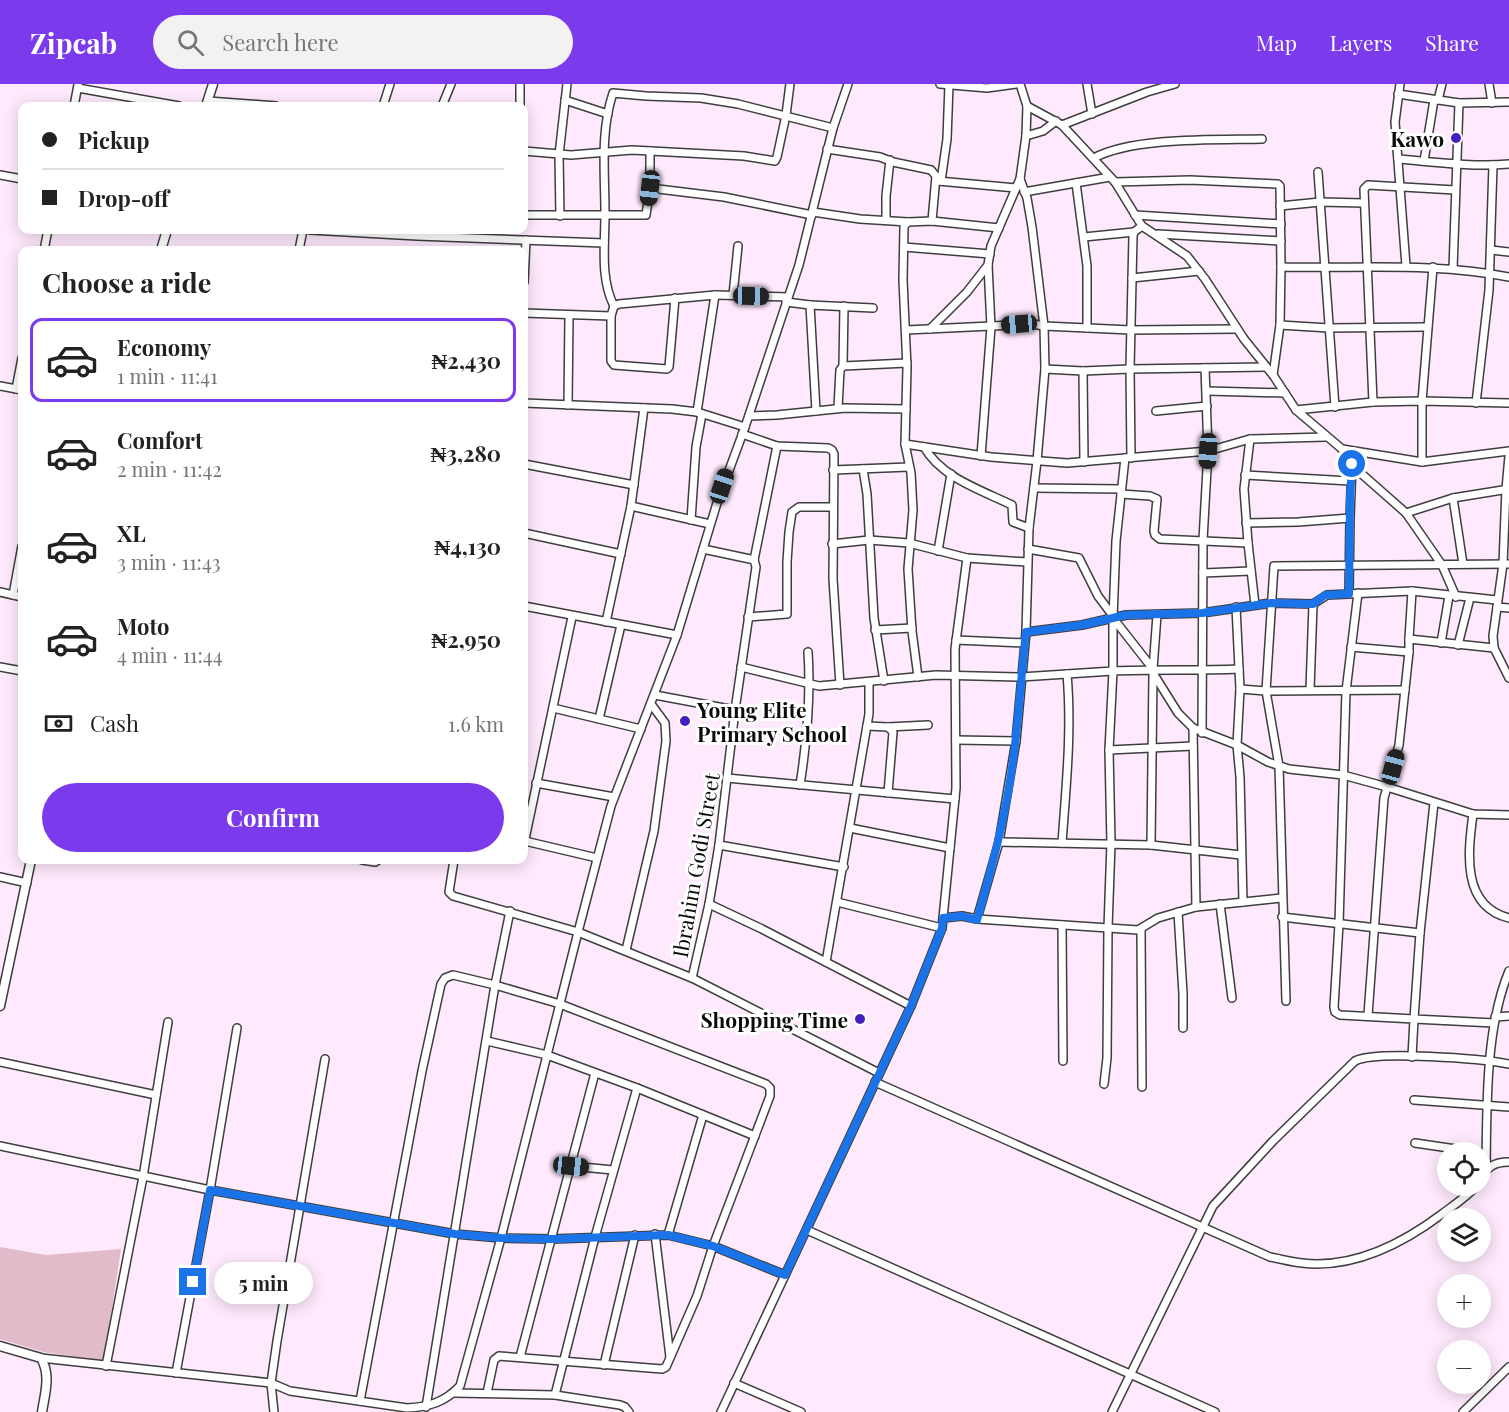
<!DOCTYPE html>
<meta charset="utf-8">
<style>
:root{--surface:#fff;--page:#f2f2f2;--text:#222;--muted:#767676;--line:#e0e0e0;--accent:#7c3aed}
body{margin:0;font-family:"Playfair Display",serif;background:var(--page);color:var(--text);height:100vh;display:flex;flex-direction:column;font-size:22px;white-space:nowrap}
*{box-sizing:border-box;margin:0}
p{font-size:20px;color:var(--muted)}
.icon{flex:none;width:33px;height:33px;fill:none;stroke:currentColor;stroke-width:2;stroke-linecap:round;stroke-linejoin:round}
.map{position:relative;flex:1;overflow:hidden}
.details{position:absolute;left:18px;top:162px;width:510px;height:618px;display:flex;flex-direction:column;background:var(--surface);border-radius:12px;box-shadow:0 3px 15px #0003}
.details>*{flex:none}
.top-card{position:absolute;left:18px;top:18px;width:510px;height:132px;border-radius:12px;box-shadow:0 3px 15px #0003;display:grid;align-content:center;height:132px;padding:0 24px;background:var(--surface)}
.fabs{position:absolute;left:1437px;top:1058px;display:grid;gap:12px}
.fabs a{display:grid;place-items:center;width:54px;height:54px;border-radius:50%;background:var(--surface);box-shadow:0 3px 15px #0003;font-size:30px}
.end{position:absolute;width:27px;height:27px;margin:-14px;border:8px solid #1a73e8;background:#fff;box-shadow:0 0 0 3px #fff}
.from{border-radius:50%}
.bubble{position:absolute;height:42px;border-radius:21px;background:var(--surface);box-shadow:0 3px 15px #0003;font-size:20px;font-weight:700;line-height:42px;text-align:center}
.car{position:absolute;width:18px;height:36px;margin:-18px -9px;border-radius:8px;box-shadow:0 0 4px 2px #0007;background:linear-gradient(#222 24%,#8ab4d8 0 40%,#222 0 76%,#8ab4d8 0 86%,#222 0)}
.top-card b{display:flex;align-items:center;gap:21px;height:57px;font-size:22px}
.top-card b+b{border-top:2px solid var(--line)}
.top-card i{width:15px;height:15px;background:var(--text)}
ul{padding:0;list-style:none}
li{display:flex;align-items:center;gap:18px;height:84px;margin:0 12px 9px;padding:0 12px;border:3px solid transparent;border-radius:12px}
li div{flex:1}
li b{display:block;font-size:22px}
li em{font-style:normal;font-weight:700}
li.on{border-color:var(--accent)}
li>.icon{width:54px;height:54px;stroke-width:1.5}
h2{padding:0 24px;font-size:27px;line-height:72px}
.pay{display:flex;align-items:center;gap:15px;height:66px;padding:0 24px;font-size:22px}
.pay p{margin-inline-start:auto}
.button{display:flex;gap:12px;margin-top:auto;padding:12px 24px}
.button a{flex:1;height:69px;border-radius:36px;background:var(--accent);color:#fff;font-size:24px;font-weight:700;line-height:69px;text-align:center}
header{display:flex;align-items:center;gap:36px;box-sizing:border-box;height:84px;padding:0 30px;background:var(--accent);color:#fff}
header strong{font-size:28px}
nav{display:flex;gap:33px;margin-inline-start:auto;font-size:21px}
.search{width:420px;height:54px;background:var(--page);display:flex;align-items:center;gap:15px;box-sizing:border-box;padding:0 21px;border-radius:33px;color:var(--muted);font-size:22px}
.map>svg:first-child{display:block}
.cemetery{fill:#e1bbca}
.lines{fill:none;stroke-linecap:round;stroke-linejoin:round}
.minor-casing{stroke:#3e3e3e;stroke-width:10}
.tertiary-casing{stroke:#3e3e3e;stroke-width:11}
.minor{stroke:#fff;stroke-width:7}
.tertiary{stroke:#fff;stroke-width:8}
.route{stroke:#1a73e8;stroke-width:8}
.poi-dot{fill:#441fc0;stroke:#fff;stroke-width:2}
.labels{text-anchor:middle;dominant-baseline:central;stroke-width:6;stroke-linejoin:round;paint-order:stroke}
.poi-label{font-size:21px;font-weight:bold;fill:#0b0b0b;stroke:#fff;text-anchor:end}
.street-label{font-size:21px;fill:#0b0b0b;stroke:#fff}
</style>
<header>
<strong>Zipcab</strong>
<div class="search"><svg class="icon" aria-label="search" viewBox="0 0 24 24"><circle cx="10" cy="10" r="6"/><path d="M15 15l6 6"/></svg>Search here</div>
<nav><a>Map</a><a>Layers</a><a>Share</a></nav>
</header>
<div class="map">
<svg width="1509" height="1328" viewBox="0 0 1509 1328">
<rect width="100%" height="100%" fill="#ffeafd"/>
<polygon class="cemetery" points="0,1163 46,1171 121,1165 104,1277 43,1268 0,1255"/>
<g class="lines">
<g class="minor-casing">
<g id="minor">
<polyline points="520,0 520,22"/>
<polyline points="940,0 987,4 1016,0"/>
<polyline points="1087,0 1092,30"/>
<polyline points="1400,0 1395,38 1406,182"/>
<polyline points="1489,0 1492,19"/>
<polyline points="78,4 179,22"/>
<polyline points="1398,10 1459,19 1509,18"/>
<polyline points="565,16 608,30"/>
<polyline points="1438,16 1442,0"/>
<polyline points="208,17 276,22"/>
<polyline points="74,22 78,1"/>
<polyline points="383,22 390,0"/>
<polyline points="442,22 451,0"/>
<polyline points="1027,22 1062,41 1115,98 1142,142 1187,172 1205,195 1244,255 1273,291 1296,326 1342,365 1356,385 1406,429 1442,481 1456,513"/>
<polyline points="1062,41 1147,8 1175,0"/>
<polyline points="1026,52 1043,47 1056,37"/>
<polyline points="827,65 880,73 893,78 931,86 936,92 932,137"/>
<polyline points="524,67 571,71 632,66 744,72 775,77 777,73 786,31 790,0"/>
<path d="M 1094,74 C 1133,53 1216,56 1262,55"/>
<path d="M 1398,75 C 1435,78 1472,83 1509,80"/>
<polyline points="1424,77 1434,16"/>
<polyline points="1318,88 1335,323"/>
<polyline points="0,91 22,95"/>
<polyline points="938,97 1016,104"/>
<polyline points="941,97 947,55 949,1"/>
<polyline points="1115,98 1190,96 1278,100 1280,102 1281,183 1280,241 1273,291"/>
<polyline points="1076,99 1087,182 1087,244"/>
<polyline points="650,104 724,113 812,131"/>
<polyline points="1024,108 1110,93"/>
<polyline points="1280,122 1320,118 1364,119"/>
<polyline points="813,128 860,135 908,138"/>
<polyline points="524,131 646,131 650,104 650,67"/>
<polyline points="1135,131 1281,140"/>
<polyline points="560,132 559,71 567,0"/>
<polyline points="886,136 886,112 890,76"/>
<polyline points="310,146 417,152 604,159"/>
<polyline points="1158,150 1281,157"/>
<polyline points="1084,153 1134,148"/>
<polyline points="904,163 990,170"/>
<polyline points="44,166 48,146"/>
<polyline points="299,166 303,146"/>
<polyline points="1491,166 1509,168"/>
<path d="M 1281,183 C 1358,185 1433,178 1509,193"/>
<polyline points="1453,185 1459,19"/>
<polyline points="1132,194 1199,187"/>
<polyline points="524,198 526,156"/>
<polyline points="715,211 788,213"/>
<polyline points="733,211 738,162"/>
<polyline points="675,214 669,283 667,285 614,281 611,277 611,232 614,222 619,220 715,211 697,328"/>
<polyline points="786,218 810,221 816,327"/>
<polyline points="810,221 873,224"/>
<path d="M 614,222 C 600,195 605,160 605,130 C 605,89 600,48 613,9 L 646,12 L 701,14 L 738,20 L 833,44"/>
<polyline points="524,229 611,232"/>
<polyline points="1280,241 1329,244 1427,243"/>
<polyline points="930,245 967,208 988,181 991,162 1020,95"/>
<polyline points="906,246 1033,240 1044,242 1131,246 1237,245"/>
<polyline points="843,282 844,222"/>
<polyline points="1045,285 1083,287 1130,285 1266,283"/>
<polyline points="1083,287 1084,378"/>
<polyline points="0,302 22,306"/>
<polyline points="16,305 22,274"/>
<polyline points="1207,307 1285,309"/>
<polyline points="1373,318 1364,105 1368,101 1455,106"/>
<polyline points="524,319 672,325 697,328 745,343"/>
<polyline points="1476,319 1489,206 1493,81"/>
<polyline points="568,321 569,232"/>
<polyline points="838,324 840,286 843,282 907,279"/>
<polyline points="1296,326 1373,318 1422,317 1509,319"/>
<polyline points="1156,327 1207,322"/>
<polyline points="749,332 777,331 845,324 906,325"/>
<polyline points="742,350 777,362 828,364 832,366 834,370 833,495 840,601"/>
<polyline points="1250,355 1244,405 1248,459 1255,521"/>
<polyline points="905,360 991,373 1067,379 1208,367 1250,355 1326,353"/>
<path d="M 924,363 C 942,394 981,406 1012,421 L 1013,438 L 1029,444"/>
<polyline points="1342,365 1422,378 1509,367"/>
<polyline points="981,372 991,243 988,181"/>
<polyline points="1509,372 1506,405 1503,480 1493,552 1494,564 1509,594"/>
<polyline points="1125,374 1116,457 1113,534 1153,585 1153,589 1178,629 1193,644 1237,661 1268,678 1289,685 1343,691 1387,703 1473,730 1509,731"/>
<polyline points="1131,374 1130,285 1133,152 1134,148 1142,142"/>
<polyline points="1422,378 1422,317 1433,183"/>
<polyline points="524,380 634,401"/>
<polyline points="863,385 867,410 874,534 884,597"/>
<polyline points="833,386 909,383"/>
<polyline points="1245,391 1350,397"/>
<polyline points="1034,404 1121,405"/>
<polyline points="1121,410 1150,412 1157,415 1154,447 1155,451 1160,455 1248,459"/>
<polyline points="1453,414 1463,480"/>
<polyline points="631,422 710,440"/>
<polyline points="1406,429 1453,414 1509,405"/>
<polyline points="1350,434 1352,380"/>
<polyline points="691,436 696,363 702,330"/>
<polyline points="1246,439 1298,438 1350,434 1349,510"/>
<polyline points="524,449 621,470"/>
<polyline points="832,460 869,456 909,459 967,474 1027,478"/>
<polyline points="1028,465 1079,474 1098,512 1113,532"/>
<polyline points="938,467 951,390"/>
<polyline points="754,476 777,362"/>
<polyline points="1203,489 1251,487"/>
<polyline points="0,508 22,513"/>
<polyline points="1358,509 1346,607 1339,840 1334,923 1335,928 1340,931 1414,935 1412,973"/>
<polyline points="13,511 22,462"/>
<polyline points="524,522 677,551"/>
<polyline points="1236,523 1240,605 1237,661 1240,693 1243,818"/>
<polyline points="1497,523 1509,524"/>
<polyline points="572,533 525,755 529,758 597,774"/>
<polyline points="748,533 787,530 787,478 789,448 792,428 799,423 832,423"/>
<polyline points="606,538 631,422 644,324"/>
<polyline points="875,546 912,544"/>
<polyline points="1026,548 1082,541 1126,531 1202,529 1271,519 1313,520 1327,511 1412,507 1497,516"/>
<polyline points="1409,555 1412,507"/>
<polyline points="956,556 1025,559"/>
<polyline points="1441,559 1449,512"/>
<polyline points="1458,561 1470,514"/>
<polyline points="1351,563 1409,568"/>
<polyline points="0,583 22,587"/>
<polyline points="741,583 819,602 936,591 1021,593 1113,587 1113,534"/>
<polyline points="1153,585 1157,531"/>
<polyline points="918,593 912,547 908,485 913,426 911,389 905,360 907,284 903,196 904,142 908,138 932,137 999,144"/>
<polyline points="1240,605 1266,607 1405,606"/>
<polyline points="1310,606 1313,520"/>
<polyline points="655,611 735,626"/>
<polyline points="553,624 641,645"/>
<polyline points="599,635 621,541"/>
<polyline points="867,642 888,643 893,648 888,709"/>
<polyline points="888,643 928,641"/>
<polyline points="1193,644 1196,823"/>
<polyline points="1202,649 1203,456 1208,367 1205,284"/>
<polyline points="956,656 1016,657"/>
<polyline points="1109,666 1193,662"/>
<polyline points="727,694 955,715"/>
<polyline points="536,699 614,713"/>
<path d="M 800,701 C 807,656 811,613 808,568"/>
<polyline points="1434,719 1420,849 1414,935 1494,939"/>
<path d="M 1473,730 C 1468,768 1461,822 1509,834"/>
<polyline points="850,744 950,764"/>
<polyline points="999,758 1151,761 1241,771"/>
<path d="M 1062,759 C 1066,703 1072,647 1067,590"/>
<polyline points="719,761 844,783"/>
<polyline points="1151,761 1153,590"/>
<polyline points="362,776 375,778 378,776"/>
<polyline points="454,776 449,808 453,812 578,848 692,894 879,989"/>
<polyline points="0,793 27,799"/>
<polyline points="837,818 942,844"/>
<polyline points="709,820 762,845 911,922"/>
<polyline points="1220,820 1232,914"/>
<polyline points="1178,828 1183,910 1183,944"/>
<polyline points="1282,833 1420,849"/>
<polyline points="943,834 962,832 977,835 1138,846 1158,834 1196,823 1281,814"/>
<polyline points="977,835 999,758 1016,657 1026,548 1029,444 1037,377 1045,285 1044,242 1032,143 1027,114 1020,95 1026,52 1027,22 1020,0"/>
<polyline points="1062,841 1063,977"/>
<polyline points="1141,845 1142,1003"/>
<polyline points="626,866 654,747 666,657 665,639 651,620"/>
<polyline points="826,878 869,630 869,599"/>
<polyline points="692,894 709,820 719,761 735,626 756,483 754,476 750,475 703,465"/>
<polyline points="1286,917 1279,682 1266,607 1274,482 1509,480"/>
<polyline points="1368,931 1384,714 1399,661 1409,568 1409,555 1494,564"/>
<polyline points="1495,933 1509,932"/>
<polyline points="487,957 547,971 637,1004 755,1052"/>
<polyline points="0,978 156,1011"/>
<path d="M 875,998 L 1270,1173 C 1281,1175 1291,1178 1302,1179 C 1353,1185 1402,1160 1442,1130 C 1454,1121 1468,1112 1477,1101"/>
<path d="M 1104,1000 L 1107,974 L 1108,844 L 1111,759 L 1109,666 L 1113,587 C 1155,585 1197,587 1239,585"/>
<polyline points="1414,1016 1509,1023"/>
<polyline points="1415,1059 1476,1068"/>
<polyline points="0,1062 210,1106 455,1150 501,1154 552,1155 668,1151 713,1162 785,1191"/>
<polyline points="571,1082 613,1086"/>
<path d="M 1486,1085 C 1487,1023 1485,945 1509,887"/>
<path d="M 1480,1097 C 1487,1083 1493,1078 1509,1078"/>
<polyline points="807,1146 1215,1328"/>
<polyline points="655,1150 670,1273"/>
<polyline points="668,1151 703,1031"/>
<polyline points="520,1273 595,989"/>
<path d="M 41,1274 L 271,1299 L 290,1307 L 407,1324 C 429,1323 445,1318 460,1302 L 501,1154 L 578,848 L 611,722 L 677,551 L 717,419 L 745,343 L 799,181 L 833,44 L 848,0"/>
<polyline points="604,1281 635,1151"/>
<polyline points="106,1282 143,1093 168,938"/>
<polyline points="176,1289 210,1106 237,944"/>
<polyline points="734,1299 801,1328"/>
<polyline points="454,1309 555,1311 620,1321 625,1323 629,1328"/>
<polyline points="555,1311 595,1153 637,1004"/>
<polyline points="360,1317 422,987 441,900 445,894 453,891 495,901 560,920 766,1000 770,1004 770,1012 713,1162 697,1212 666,1283 662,1285 499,1272 494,1276 487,1309"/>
<polyline points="426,1323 495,901 510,827"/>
<polyline points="274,1328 271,1299 277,1257 325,975"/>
<polyline points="721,1328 911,922 942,844 956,704 955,565 967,474"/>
<path d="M 1112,1328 L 1213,1122 L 1273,1057 L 1355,977 C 1375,966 1483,975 1509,980"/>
<polyline points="1463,1328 1509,1283"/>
</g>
</g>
<g class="tertiary-casing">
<g id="tertiary">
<polyline points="206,22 213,0"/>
<polyline points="161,166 167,146"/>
<polyline points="0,922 31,776"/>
<path d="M 0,1262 L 41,1274 C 51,1291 45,1309 42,1328"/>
</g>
</g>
<use href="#minor" class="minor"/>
<use href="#tertiary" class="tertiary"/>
</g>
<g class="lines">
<path class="route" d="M 193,1198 L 210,1106 L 455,1150 L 501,1154 L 552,1155 L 668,1151 L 713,1162 L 785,1191 L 911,922 L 942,844 L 943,834 L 962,832 L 977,836 C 992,783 1006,731 1013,677 C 1019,634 1021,591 1026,548 L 1082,541 L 1126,531 L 1202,529 L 1271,519 L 1313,520 L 1325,511 L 1349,510 L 1350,413 L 1352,380"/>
</g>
<g class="poi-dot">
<circle cx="1456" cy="54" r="6"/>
<circle cx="685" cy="637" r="6"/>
<circle cx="860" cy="935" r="6"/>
</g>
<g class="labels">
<g class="poi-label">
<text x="1444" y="54">Kawo</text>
<text x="697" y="625" text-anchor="start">Young Elite<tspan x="697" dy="24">Primary School</tspan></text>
<text x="848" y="935">Shopping Time</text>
</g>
<g class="street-label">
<text transform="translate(695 781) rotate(-80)">Ibrahim Godi Street</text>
</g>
</g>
</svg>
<div class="fabs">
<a><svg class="icon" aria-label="locate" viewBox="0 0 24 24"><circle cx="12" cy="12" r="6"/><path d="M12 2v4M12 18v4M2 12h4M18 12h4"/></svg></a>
<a><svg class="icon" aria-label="layers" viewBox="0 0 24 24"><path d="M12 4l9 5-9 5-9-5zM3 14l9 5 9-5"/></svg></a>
<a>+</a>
<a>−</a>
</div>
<i class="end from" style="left:1352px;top:380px"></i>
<i class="end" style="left:193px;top:1198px"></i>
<div class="bubble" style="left:214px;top:1178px;width:99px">5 min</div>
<i class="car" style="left:650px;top:104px;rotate:187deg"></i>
<i class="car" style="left:751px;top:212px;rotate:91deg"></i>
<i class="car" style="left:1019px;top:240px;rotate:265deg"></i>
<i class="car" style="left:1208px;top:367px;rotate:183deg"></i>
<i class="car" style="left:722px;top:402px;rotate:18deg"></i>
<i class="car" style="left:1393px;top:683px;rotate:15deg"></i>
<i class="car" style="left:571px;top:1082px;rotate:96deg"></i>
<div class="top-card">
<b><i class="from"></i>Pickup</b>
<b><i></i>Drop-off</b>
</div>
<section class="details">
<h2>Choose a ride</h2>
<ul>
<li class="on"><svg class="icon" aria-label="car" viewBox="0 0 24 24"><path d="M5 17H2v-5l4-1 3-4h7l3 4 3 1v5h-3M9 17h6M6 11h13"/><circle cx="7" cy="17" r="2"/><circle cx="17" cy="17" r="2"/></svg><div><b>Economy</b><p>1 min · 11:41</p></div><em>₦2,430</em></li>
<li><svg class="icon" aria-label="car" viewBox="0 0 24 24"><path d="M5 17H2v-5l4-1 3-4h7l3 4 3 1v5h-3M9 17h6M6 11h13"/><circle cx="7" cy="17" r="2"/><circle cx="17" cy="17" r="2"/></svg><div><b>Comfort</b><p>2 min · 11:42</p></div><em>₦3,280</em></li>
<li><svg class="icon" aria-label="car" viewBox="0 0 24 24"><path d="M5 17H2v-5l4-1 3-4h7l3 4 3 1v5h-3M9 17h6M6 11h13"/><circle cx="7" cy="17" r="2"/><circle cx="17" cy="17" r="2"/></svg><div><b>XL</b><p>3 min · 11:43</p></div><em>₦4,130</em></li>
<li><svg class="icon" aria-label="car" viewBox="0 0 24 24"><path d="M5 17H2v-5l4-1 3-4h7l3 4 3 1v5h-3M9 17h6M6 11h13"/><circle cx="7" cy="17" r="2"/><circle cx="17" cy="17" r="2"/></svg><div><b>Moto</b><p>4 min · 11:44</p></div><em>₦2,950</em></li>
</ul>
<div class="pay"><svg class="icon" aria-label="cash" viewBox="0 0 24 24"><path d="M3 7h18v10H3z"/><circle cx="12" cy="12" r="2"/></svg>Cash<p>1.6 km</p></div>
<div class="button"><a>Confirm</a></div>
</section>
</div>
